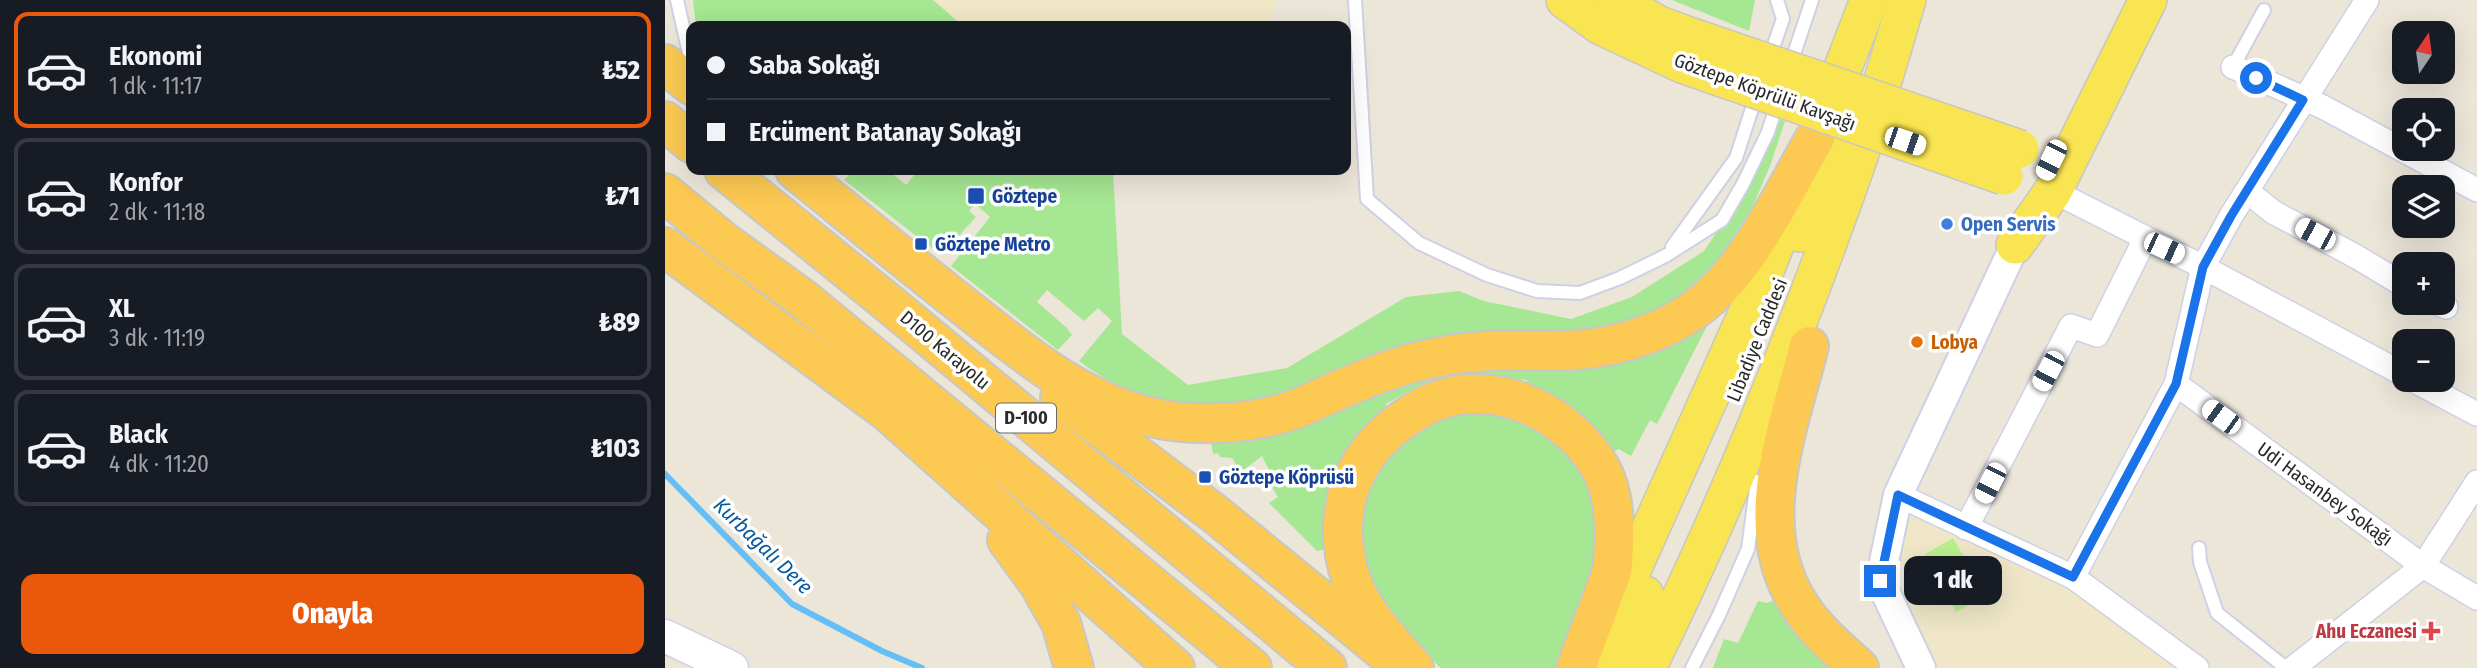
<!DOCTYPE html>
<html lang="tr">
<meta charset="utf-8">
<style>
:root{--surface:#171b24;--page:#242831;--text:#f1f3f6;--muted:#9ea1a6;--line:#363941;--accent:#ea580c}
body{margin:0;font-family:"Fira Sans Condensed",sans-serif;background:var(--page);color:var(--text);height:100vh;display:flex;flex-direction:column;font-size:26px;white-space:nowrap}
*{box-sizing:border-box;margin:0}
p{font-size:23px;color:var(--muted)}
.icon{flex:none;width:38px;height:38px;fill:none;stroke:currentColor;stroke-width:2;stroke-linecap:round;stroke-linejoin:round}
.map{position:relative;flex:1;overflow:hidden}
.drawer{display:flex;flex-direction:column;background:var(--surface);width:665px}
.drawer>*{flex:none}
.guide{position:absolute;left:21px;top:21px;width:665px;height:154px;border-radius:14px;box-shadow:0 7px 28px #0002;display:grid;align-content:center;height:154px;padding:0 21px;background:var(--surface)}
.needle{width:46px;rotate:13deg}
.buttons{position:absolute;left:1727px;top:21px;display:grid;gap:14px}
.buttons a{display:grid;place-items:center;width:63px;height:63px;border-radius:14px;background:var(--surface);box-shadow:0 7px 28px #0002;font-size:35px}
.end{position:absolute;width:32px;height:32px;margin:-16px;border:9px solid #1a73e8;background:#fff;box-shadow:0 0 0 4px #fff}
.from{border-radius:50%}
.bubble{position:absolute;height:49px;border-radius:14px;background:var(--surface);box-shadow:0 7px 28px #0002;font-size:23px;font-weight:800;line-height:49px;text-align:center}
.car{position:absolute;width:21px;height:42px;margin:-21px -10px;border-radius:9px;box-shadow:0 0 5px 2px #0007;background:linear-gradient(#fff 24%,#345 0 40%,#fff 0 76%,#345 0 86%,#fff 0)}
.guide b{display:flex;align-items:center;gap:24px;height:66px;font-size:26px}
.guide b+b{border-top:2px solid var(--line)}
.guide i{width:18px;height:18px;background:var(--text)}
ul{padding:12px 0 0;list-style:none}
li{display:flex;align-items:center;gap:21px;height:116px;margin:0 14px 10px;padding:0 7px;border:4px solid var(--line);border-radius:14px}
li div{flex:1}
li b{display:block;font-size:26px}
li em{font-style:normal;font-weight:800}
li.selected{border-color:var(--accent)}
li>.icon{width:63px;height:63px;stroke-width:1.5}
.primary-button{display:flex;gap:14px;margin-top:auto;padding:14px 21px}
.primary-button a{flex:1;height:80px;border-radius:14px;background:var(--accent);color:#fff;font-size:28px;font-weight:800;line-height:80px;text-align:center}
main{display:flex;flex:1;min-height:0}
.map>svg:first-child{display:block}
.education{fill:#efe7c7}
.green{fill:#a5e792}
.pitch{fill:#baef8d}
.lines{fill:none;stroke-linecap:round;stroke-linejoin:round}
.stream{stroke:#65bff6;stroke-width:6}
.service-casing{stroke:#cfd0e3;stroke-width:16}
.minor-casing{stroke:#cfd0e3;stroke-width:26}
.tertiary-casing{stroke:#cfd0e3;stroke-width:32}
.secondary-casing{stroke:#cfd0e3;stroke-width:35}
.primary-casing{stroke:#c7c7c7;stroke-width:40}
.trunk-casing{stroke:#c7c7c7;stroke-width:42}
.service{stroke:#fff;stroke-width:12}
.minor{stroke:#fff;stroke-width:23}
.tertiary{stroke:#fff;stroke-width:28}
.secondary{stroke:#fff;stroke-width:32}
.primary{stroke:#f9e551;stroke-width:37}
.trunk{stroke:#fcca52;stroke-width:38}
.primary-bridge-casing{stroke:#c7c7c7;stroke-width:40;stroke-linecap:butt}
.primary-bridge{stroke:#f9e551;stroke-width:37}
.route{stroke:#1a73e8;stroke-width:9}
.transit-dot{fill:#1a4fb4;stroke:#fff;stroke-width:2.5}
.shop-dot{fill:#3f7fe0;stroke:#fff;stroke-width:2.5}
.food-dot{fill:#e8710a;stroke:#fff;stroke-width:2.5}
.health-dot{fill:#e0444e;stroke:#fff;stroke-width:2.5}
.labels{text-anchor:middle;dominant-baseline:central;stroke-width:7;stroke-linejoin:round;paint-order:stroke}
.shield{fill:#fff;stroke:#696969;stroke-width:2}
.shield-label{font-size:18px;font-weight:bold;fill:#292929}
.street-label{font-size:19px;fill:#292929;stroke:#fff}
.transit-label{font-size:19px;font-weight:bold;fill:#164399;stroke:#fff;text-anchor:start}
.shop-label{font-size:19px;font-weight:bold;fill:#366cbe;stroke:#fff;text-anchor:start}
.food-label{font-size:19px;font-weight:bold;fill:#c56008;stroke:#fff;text-anchor:start}
.health-label{font-size:19px;font-weight:bold;fill:#be3a42;stroke:#fff;text-anchor:end}
.water-label{font-size:21px;font-style:italic;fill:#0559a1;stroke:#fff}
</style>
<main>
<section class="drawer">
<ul>
<li class="selected"><svg class="icon" aria-label="car" viewBox="0 0 24 24"><path d="M5 17H2v-5l4-1 3-4h7l3 4 3 1v5h-3M9 17h6M6 11h13"/><circle cx="7" cy="17" r="2"/><circle cx="17" cy="17" r="2"/></svg><div><b>Ekonomi</b><p>1 dk · 11:17</p></div><em>₺52</em></li>
<li><svg class="icon" aria-label="car" viewBox="0 0 24 24"><path d="M5 17H2v-5l4-1 3-4h7l3 4 3 1v5h-3M9 17h6M6 11h13"/><circle cx="7" cy="17" r="2"/><circle cx="17" cy="17" r="2"/></svg><div><b>Konfor</b><p>2 dk · 11:18</p></div><em>₺71</em></li>
<li><svg class="icon" aria-label="car" viewBox="0 0 24 24"><path d="M5 17H2v-5l4-1 3-4h7l3 4 3 1v5h-3M9 17h6M6 11h13"/><circle cx="7" cy="17" r="2"/><circle cx="17" cy="17" r="2"/></svg><div><b>XL</b><p>3 dk · 11:19</p></div><em>₺89</em></li>
<li><svg class="icon" aria-label="car" viewBox="0 0 24 24"><path d="M5 17H2v-5l4-1 3-4h7l3 4 3 1v5h-3M9 17h6M6 11h13"/><circle cx="7" cy="17" r="2"/><circle cx="17" cy="17" r="2"/></svg><div><b>Black</b><p>4 dk · 11:20</p></div><em>₺103</em></li>
</ul>
<div class="primary-button"><a>Onayla</a></div>
</section>
<div class="map">
<svg width="1812" height="668" viewBox="0 0 1812 668">
<rect width="100%" height="100%" fill="#ece6d9"/>
<g class="education">
<polygon points="268,0 613,0 601,26 298,26"/>
<polygon points="1242,510 1408,582 1524,668 1272,668 1244,603 1236,551"/>
</g>
<g class="green">
<polygon points="28,0 268,0 298,26 31,26"/>
<polygon points="1007,0 1090,0 1084,31"/>
<path d="M 1111,119 L 1120,121 L 1105,166 L 1087,208 L 1042,277 L 994,311 L 949,331 C 873,347 796,363 720,379 C 652,393 562,418 494,401 C 464,394 438,379 414,361 L 447,321 L 433,308 L 419,321 L 382,290 L 372,302 L 402,328 L 407,335 L 393,350 L 286,266 L 325,217 L 310,204 L 304,211 L 311,217 L 276,255 L 179,180 L 189,170 L 223,170 L 241,185 L 251,173 L 248,170 L 448,170 L 457,334 L 523,385 L 622,368 L 741,297 L 794,291 L 819,301 L 906,319 L 967,297 L 1039,251 L 1079,191 Z"/>
<path d="M 1046,318 L 992,424 L 985,420 L 966,456 L 954,449 L 947,452 L 864,393 L 862,380 C 828,376 793,370 760,383 C 747,388 734,397 721,404 L 720,417 L 662,549 L 652,551 L 604,503 L 613,497 L 599,474 L 604,470 L 597,456 L 576,472 L 567,458 L 555,457 L 553,453 L 548,454 L 546,442 L 738,378 Z"/>
<path d="M 828,413 C 840,416 853,418 864,423 C 879,430 891,442 901,453 C 960,515 921,602 892,668 L 776,668 C 748,643 711,608 699,572 C 696,566 697,558 696,551 C 691,503 712,453 755,427 C 777,414 803,414 828,413 Z"/>
<polygon points="1116,597 1178,668 1048,668 1059,639 1073,643 1093,601 1102,603"/>
</g>
<polygon class="pitch" points="1288,538 1321,595 1291,612 1259,555"/>
<g class="lines">
<polyline class="stream" points="0,474 127,604 217,651 257,668"/>
<g class="service-casing">
<g id="service">
<polyline points="12,0 26,62 26,74"/>
<polyline points="690,0 702,199 754,243 822,275 872,291 915,293 955,278 1002,255 1057,220 1078,184 1103,132 1113,100"/>
<polyline points="1104,59 1118,19 1112,0"/>
<polyline points="1125,66 1147,0"/>
<polyline points="1568,67 1599,10"/>
<polyline points="1007,247 1071,158 1092,93"/>
<polyline points="1534,548 1535,562 1552,613 1621,668"/>
<polyline points="1027,668 1054,615 1083,549 1092,481"/>
</g>
</g>
<g class="minor-casing">
<g id="minor">
<polyline points="1568,67 1658,107 1812,190"/>
<polyline points="1388,191 1538,267 1740,375"/>
<polyline points="1582,191 1608,212 1692,257 1740,286"/>
<polyline points="1772,303 1781,307"/>
<polyline points="1748,380 1812,414"/>
<polyline points="1511,384 1758,566 1812,598"/>
<polyline points="1233,495 1408,577 1532,668"/>
<polyline points="1301,528 1406,326 1432,335 1480,239"/>
<polyline points="1408,577 1511,384 1538,267 1566,216 1702,0"/>
<polyline points="1628,668 1758,566 1812,482"/>
</g>
</g>
<g class="tertiary-casing">
<polyline id="tertiary" points="1256,668 1215,581 1233,495 1350,245"/>
</g>
<g class="secondary-casing">
<polyline id="secondary" points="0,636 67,668"/>
</g>
<g class="primary-casing">
<g id="primary">
<polyline points="900,0 936,26 1017,64"/>
<polyline points="951,0 994,25 1027,37"/>
<polyline points="1159,117 1204,0"/>
<polyline points="1135,233 1152,186 1174,112"/>
<polyline points="1350,245 1388,191 1483,0"/>
<polyline points="945,619 1090,296 1129,197"/>
<polyline points="946,668 980,595"/>
<path d="M 982,668 C 1062,506 1130,338 1190,168 C 1209,113 1225,56 1242,0"/>
</g>
</g>
<g class="trunk-casing">
<g id="trunk">
<polyline points="0,64 26,85"/>
<polyline points="0,121 26,143"/>
<polyline points="59,170 227,306 662,668"/>
<path d="M 130,170 C 188,217 246,265 305,311 C 358,353 415,400 482,416 C 523,427 574,425 615,414 C 631,410 645,403 660,396 C 695,381 731,365 769,358 C 813,348 857,351 902,350 C 942,350 989,336 1023,314 C 1080,278 1117,195 1150,138"/>
<polyline points="0,193 58,241 137,298 587,668"/>
<polyline points="0,247 224,413 510,668"/>
<path d="M 1144,346 C 1123,429 1083,528 1135,606 C 1150,630 1173,649 1194,668"/>
<polyline points="395,397 550,514 717,650"/>
<polyline points="342,540 374,584 396,623 409,668"/>
<path d="M 749,668 C 728,644 698,613 687,582 C 665,517 683,458 739,419 C 750,411 764,403 777,399 C 837,380 907,416 936,469 C 951,496 950,533 948,563 C 948,573 942,584 939,593 C 930,618 920,643 911,668"/>
</g>
</g>
<use href="#service" class="service"/>
<use href="#minor" class="minor"/>
<use href="#tertiary" class="tertiary"/>
<use href="#secondary" class="secondary"/>
<use href="#primary" class="primary"/>
<use href="#trunk" class="trunk"/>
<g class="primary-bridge-casing">
<g id="primary-bridge">
<polyline points="1027,37 1355,149"/>
<polyline points="1017,64 1339,176"/>
</g>
</g>
<use href="#primary-bridge" class="primary-bridge"/>
</g>
<g class="lines">
<polyline class="route" points="1215,581 1233,495 1408,577 1511,384 1538,267 1566,216 1638,100 1591,78"/>
</g>
<g class="transit-dot">
<rect x="302" y="187" width="18" height="18" rx="3.5"/>
<rect x="249" y="237" width="14" height="14" rx="3.5"/>
<rect x="533" y="470" width="14" height="14" rx="3.5"/>
</g>
<circle class="shop-dot" cx="1282" cy="224" r="7"/>
<circle class="food-dot" cx="1252" cy="342" r="7"/>
<path class="health-dot" d="M1762.5 620.5h7v7h7v7h-7v7h-7v-7h-7v-7h7z"/>
<g class="labels">
<rect class="shield" x="331" y="403.5" width="60" height="29" rx="5"/>
<g class="shield-label">
<text x="361" y="418">D-100</text>
</g>
<g class="street-label">
<text transform="translate(1100 92) rotate(20)">Göztepe Köprülü Kavşağı</text>
<text transform="translate(1092 340) rotate(-68)">Libadiye Caddesi</text>
<text transform="translate(280 350) rotate(40)">D100 Karayolu</text>
<text transform="translate(1660 494) rotate(36)">Udi Hasanbey Sokağı</text>
</g>
<g class="transit-label">
<text x="327" y="196">Göztepe</text>
<text x="270" y="244">Göztepe Metro</text>
<text x="554" y="477">Göztepe Köprüsü</text>
</g>
<g class="shop-label">
<text x="1296" y="224">Open Servis</text>
</g>
<g class="food-label">
<text x="1266" y="342">Lobya</text>
</g>
<g class="health-label">
<text x="1752" y="631">Ahu Eczanesi</text>
</g>
<g class="water-label">
<text transform="translate(98 546) rotate(44)">Kurbağalı Dere</text>
</g>
</g>
</svg>
<div class="buttons">
<a><svg class="needle" viewBox="-14 -14 28 28"><path d="M0-13l5 13h-10z" fill="#e53935"/><path d="M0 13l5-13h-10z" fill="#9ea1a6"/></svg></a>
<a><svg class="icon" aria-label="locate" viewBox="0 0 24 24"><circle cx="12" cy="12" r="6"/><path d="M12 2v4M12 18v4M2 12h4M18 12h4"/></svg></a>
<a><svg class="icon" aria-label="layers" viewBox="0 0 24 24"><path d="M12 4l9 5-9 5-9-5zM3 14l9 5 9-5"/></svg></a>
<a>+</a>
<a>−</a>
</div>
<i class="end from" style="left:1591px;top:78px"></i>
<i class="end" style="left:1215px;top:581px"></i>
<div class="bubble" style="left:1239px;top:556px;width:98px">1 dk</div>
<i class="car" style="left:1240px;top:141px;rotate:109deg"></i>
<i class="car" style="left:1386px;top:160px;rotate:206deg"></i>
<i class="car" style="left:1650px;top:234px;rotate:298deg"></i>
<i class="car" style="left:1499px;top:248px;rotate:115deg"></i>
<i class="car" style="left:1383px;top:371px;rotate:208deg"></i>
<i class="car" style="left:1556px;top:417px;rotate:306deg"></i>
<i class="car" style="left:1325px;top:483px;rotate:207deg"></i>
<div class="guide">
<b><i class="from"></i>Saba Sokağı</b>
<b><i></i>Ercüment Batanay Sokağı</b>
</div>
</div>
</main>
